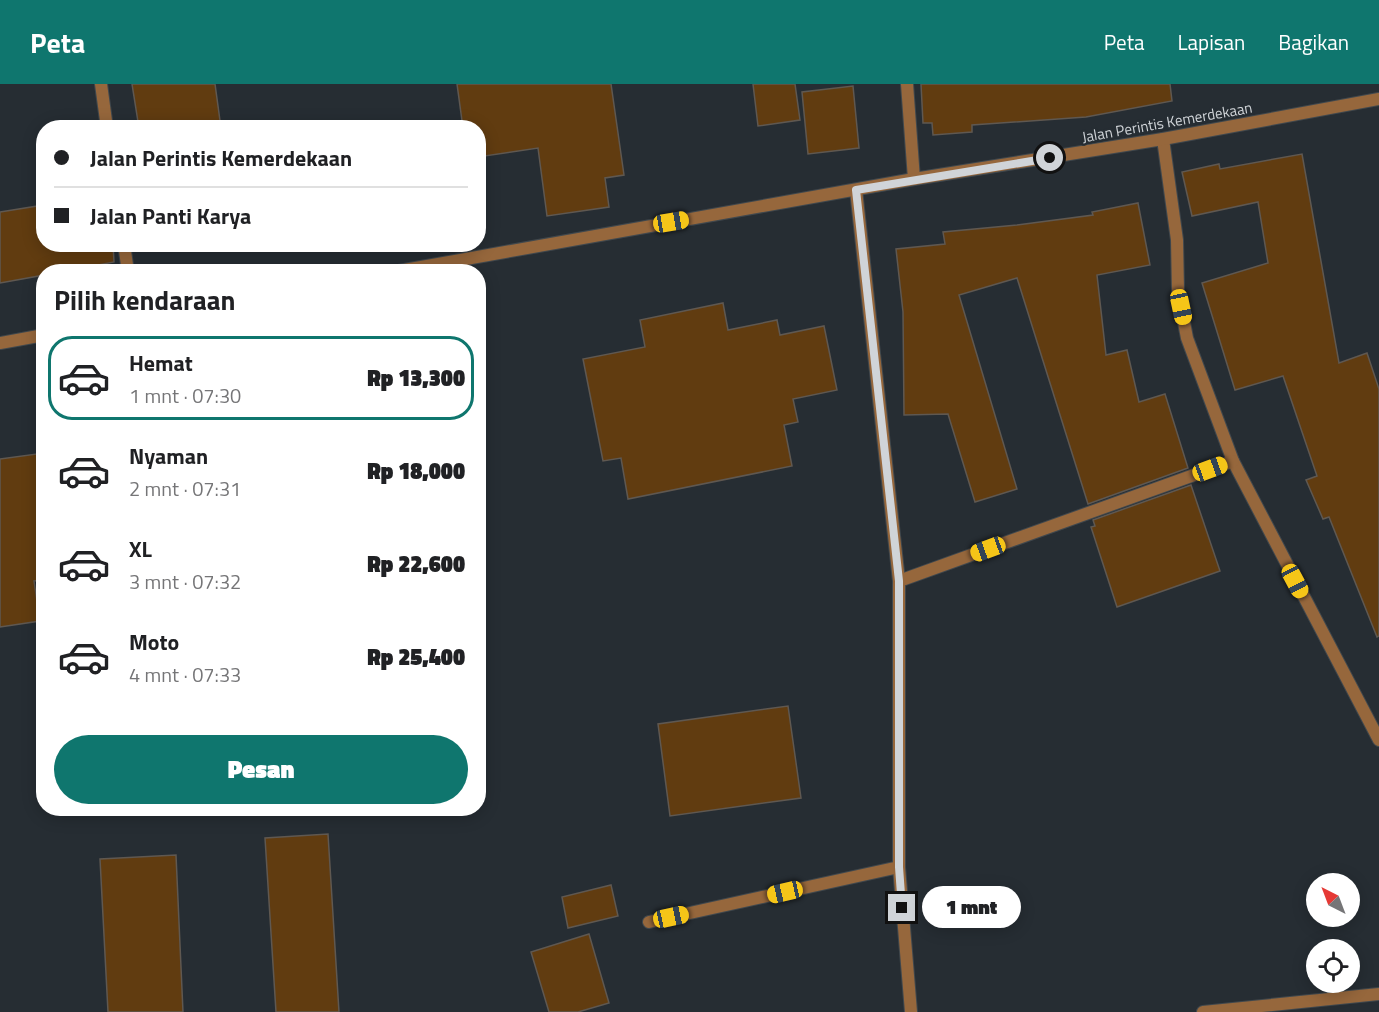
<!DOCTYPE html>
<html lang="id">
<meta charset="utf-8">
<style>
:root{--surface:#fff;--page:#f6f6f6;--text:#202124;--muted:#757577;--line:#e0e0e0;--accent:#0f766e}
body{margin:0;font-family:"Titillium Web",sans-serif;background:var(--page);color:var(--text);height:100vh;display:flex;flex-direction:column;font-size:22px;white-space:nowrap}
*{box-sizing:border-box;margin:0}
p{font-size:20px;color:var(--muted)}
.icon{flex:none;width:33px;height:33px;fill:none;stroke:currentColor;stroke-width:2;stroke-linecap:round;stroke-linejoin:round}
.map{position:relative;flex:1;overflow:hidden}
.panel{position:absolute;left:36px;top:180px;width:450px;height:552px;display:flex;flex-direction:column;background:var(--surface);border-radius:24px;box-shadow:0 3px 15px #0003}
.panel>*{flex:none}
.guide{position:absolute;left:36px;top:36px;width:450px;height:132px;border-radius:24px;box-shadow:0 3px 15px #0003;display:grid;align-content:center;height:132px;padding:0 18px;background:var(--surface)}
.needle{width:39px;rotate:318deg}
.tools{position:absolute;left:1306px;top:789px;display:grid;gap:12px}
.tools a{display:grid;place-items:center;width:54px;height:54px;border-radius:50%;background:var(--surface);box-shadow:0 3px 15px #0003;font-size:30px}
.end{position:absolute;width:27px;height:27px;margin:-14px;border:8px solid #d0d4d8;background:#111;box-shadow:0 0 0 3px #111}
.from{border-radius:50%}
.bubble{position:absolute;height:42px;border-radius:21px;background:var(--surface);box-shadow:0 3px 15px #0003;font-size:20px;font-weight:800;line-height:42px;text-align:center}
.car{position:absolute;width:18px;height:36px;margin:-18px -9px;border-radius:8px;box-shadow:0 0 4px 2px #0007;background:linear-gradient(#f5c518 24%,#345 0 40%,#f5c518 0 76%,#345 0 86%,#f5c518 0)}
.guide b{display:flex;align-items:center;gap:21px;height:57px;font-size:22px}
.guide b+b{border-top:2px solid var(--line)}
.guide i{width:15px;height:15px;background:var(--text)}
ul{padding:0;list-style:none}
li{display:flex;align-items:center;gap:18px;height:84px;margin:0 12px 9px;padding:0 6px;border:3px solid transparent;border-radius:24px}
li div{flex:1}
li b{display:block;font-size:22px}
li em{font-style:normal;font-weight:800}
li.active{border-color:var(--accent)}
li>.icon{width:54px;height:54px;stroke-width:1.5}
h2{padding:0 18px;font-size:27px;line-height:72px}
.primary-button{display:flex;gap:12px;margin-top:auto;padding:12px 18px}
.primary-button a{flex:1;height:69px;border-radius:36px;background:var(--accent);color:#fff;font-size:24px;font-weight:800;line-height:69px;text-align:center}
header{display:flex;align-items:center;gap:36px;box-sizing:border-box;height:84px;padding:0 30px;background:var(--accent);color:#fff}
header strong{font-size:28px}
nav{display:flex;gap:33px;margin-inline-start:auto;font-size:21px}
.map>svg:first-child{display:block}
.building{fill:#613c10;stroke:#5f5851;stroke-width:1.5}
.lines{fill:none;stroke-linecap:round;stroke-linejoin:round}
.minor-casing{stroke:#41484d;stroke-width:14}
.tertiary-casing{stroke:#41484d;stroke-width:14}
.minor{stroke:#96673c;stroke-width:12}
.tertiary{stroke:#96673c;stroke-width:12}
.route{stroke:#d0d4d8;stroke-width:8}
.labels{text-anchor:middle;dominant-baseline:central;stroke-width:4.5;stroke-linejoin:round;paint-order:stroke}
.street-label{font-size:15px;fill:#d0d4d8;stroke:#262d33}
</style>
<header>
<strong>Peta</strong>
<nav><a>Peta</a><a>Lapisan</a><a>Bagikan</a></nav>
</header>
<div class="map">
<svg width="1379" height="928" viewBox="0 0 1379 928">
<rect width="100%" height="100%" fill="#262d33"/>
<g class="building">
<polygon points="132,0 215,0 221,44 139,44"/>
<polygon points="457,0 611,0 624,91 605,94 609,123 547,132 538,64 478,73 478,44 463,44"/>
<polygon points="753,0 795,0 800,36 758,42"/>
<polygon points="921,0 1170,0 1172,17 1086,33 972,41 972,48 933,51 932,39 923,39"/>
<polygon points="853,2 859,64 808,70 802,8"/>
<polygon points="1302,70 1339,279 1367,269 1379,305 1379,552 1377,553 1329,433 1323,435 1306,396 1317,392 1283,292 1235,306 1202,199 1268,179 1258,118 1192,132 1182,88 1219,80 1220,85"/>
<polygon points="1138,119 1150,181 1097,191 1106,271 1127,266 1139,318 1165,310 1188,384 1088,420 1017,194 959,211 1017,405 975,418 948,330 904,331 903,228 896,165 945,160 943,148 1017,141 1093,131 1092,128"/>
<polygon points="44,121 44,160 113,160 114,178 62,188 44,188 44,191 0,199 0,128"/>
<polygon points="723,219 728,246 777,236 780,251 824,242 837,306 793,315 798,338 784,341 792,382 628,415 621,374 603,377 583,275 645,263 640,236"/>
<polygon points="44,369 44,496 34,497 40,537 0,543 0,375"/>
<polygon points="1191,401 1220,487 1117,523 1091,443 1095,442 1093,436"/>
<polygon points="788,622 801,714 670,732 658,640"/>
<polygon points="328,750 339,928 276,928 265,754"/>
<polygon points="176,771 183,928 108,928 100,775"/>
<polygon points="611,801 618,832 568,844 562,813"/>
<polygon points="589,850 609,919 578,928 549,928 531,868"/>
</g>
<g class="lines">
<g class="minor-casing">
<g id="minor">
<polyline points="101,0 107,44"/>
<polyline points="1163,55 1177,156 1178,207 1187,254 1233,377 1379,656"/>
<polyline points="856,106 899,497 899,783 911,928"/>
<polyline points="124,160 128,188"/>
<polyline points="899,497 1233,377"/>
<polyline points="649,838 899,783"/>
<polyline points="1203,928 1379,910"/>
</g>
</g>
<g class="tertiary-casing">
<g id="tertiary">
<polyline points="907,0 914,95"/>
<polyline points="393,188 914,95 1163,55 1379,15"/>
<polyline points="0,259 44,251"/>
</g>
</g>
<use href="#minor" class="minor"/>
<use href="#tertiary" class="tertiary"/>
</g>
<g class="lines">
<polyline class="route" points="902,824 899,783 899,497 856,106 1050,74"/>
</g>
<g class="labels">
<g class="street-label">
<text transform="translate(1167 38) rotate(-10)">Jalan Perintis Kemerdekaan</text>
</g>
</g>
</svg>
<div class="tools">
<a><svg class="needle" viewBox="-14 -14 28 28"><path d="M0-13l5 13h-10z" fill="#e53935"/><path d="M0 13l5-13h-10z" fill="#757577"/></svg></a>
<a><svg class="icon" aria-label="locate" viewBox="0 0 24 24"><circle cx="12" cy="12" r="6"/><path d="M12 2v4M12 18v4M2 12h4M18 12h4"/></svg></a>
</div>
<i class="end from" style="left:1050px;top:74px"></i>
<i class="end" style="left:902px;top:824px"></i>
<div class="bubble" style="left:922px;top:802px;width:99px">1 mnt</div>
<i class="car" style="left:671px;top:138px;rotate:80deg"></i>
<i class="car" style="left:1181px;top:223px;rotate:168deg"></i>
<i class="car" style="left:1210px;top:385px;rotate:70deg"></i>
<i class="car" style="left:988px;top:465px;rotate:250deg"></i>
<i class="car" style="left:1295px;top:497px;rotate:152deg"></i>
<i class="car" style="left:785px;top:808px;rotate:257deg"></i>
<i class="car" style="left:671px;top:833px;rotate:78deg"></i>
<div class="guide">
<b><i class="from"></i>Jalan Perintis Kemerdekaan</b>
<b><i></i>Jalan Panti Karya</b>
</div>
<section class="panel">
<h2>Pilih kendaraan</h2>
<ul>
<li class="active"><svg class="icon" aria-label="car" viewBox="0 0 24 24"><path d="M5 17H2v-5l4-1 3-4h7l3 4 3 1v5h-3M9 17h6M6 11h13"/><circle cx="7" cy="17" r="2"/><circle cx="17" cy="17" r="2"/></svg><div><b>Hemat</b><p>1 mnt · 07:30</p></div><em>Rp 13,300</em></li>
<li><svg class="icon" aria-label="car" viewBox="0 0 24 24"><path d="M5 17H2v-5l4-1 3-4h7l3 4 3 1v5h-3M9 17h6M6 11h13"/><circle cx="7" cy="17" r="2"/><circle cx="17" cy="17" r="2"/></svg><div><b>Nyaman</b><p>2 mnt · 07:31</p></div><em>Rp 18,000</em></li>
<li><svg class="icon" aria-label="car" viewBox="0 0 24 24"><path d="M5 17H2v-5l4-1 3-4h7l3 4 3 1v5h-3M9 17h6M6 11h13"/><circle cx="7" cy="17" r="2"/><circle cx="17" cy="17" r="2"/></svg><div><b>XL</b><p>3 mnt · 07:32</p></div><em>Rp 22,600</em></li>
<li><svg class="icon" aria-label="car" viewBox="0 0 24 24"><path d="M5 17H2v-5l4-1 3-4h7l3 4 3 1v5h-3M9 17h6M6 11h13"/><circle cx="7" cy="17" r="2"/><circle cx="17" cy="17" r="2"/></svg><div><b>Moto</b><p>4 mnt · 07:33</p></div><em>Rp 25,400</em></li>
</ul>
<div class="primary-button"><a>Pesan</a></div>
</section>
</div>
